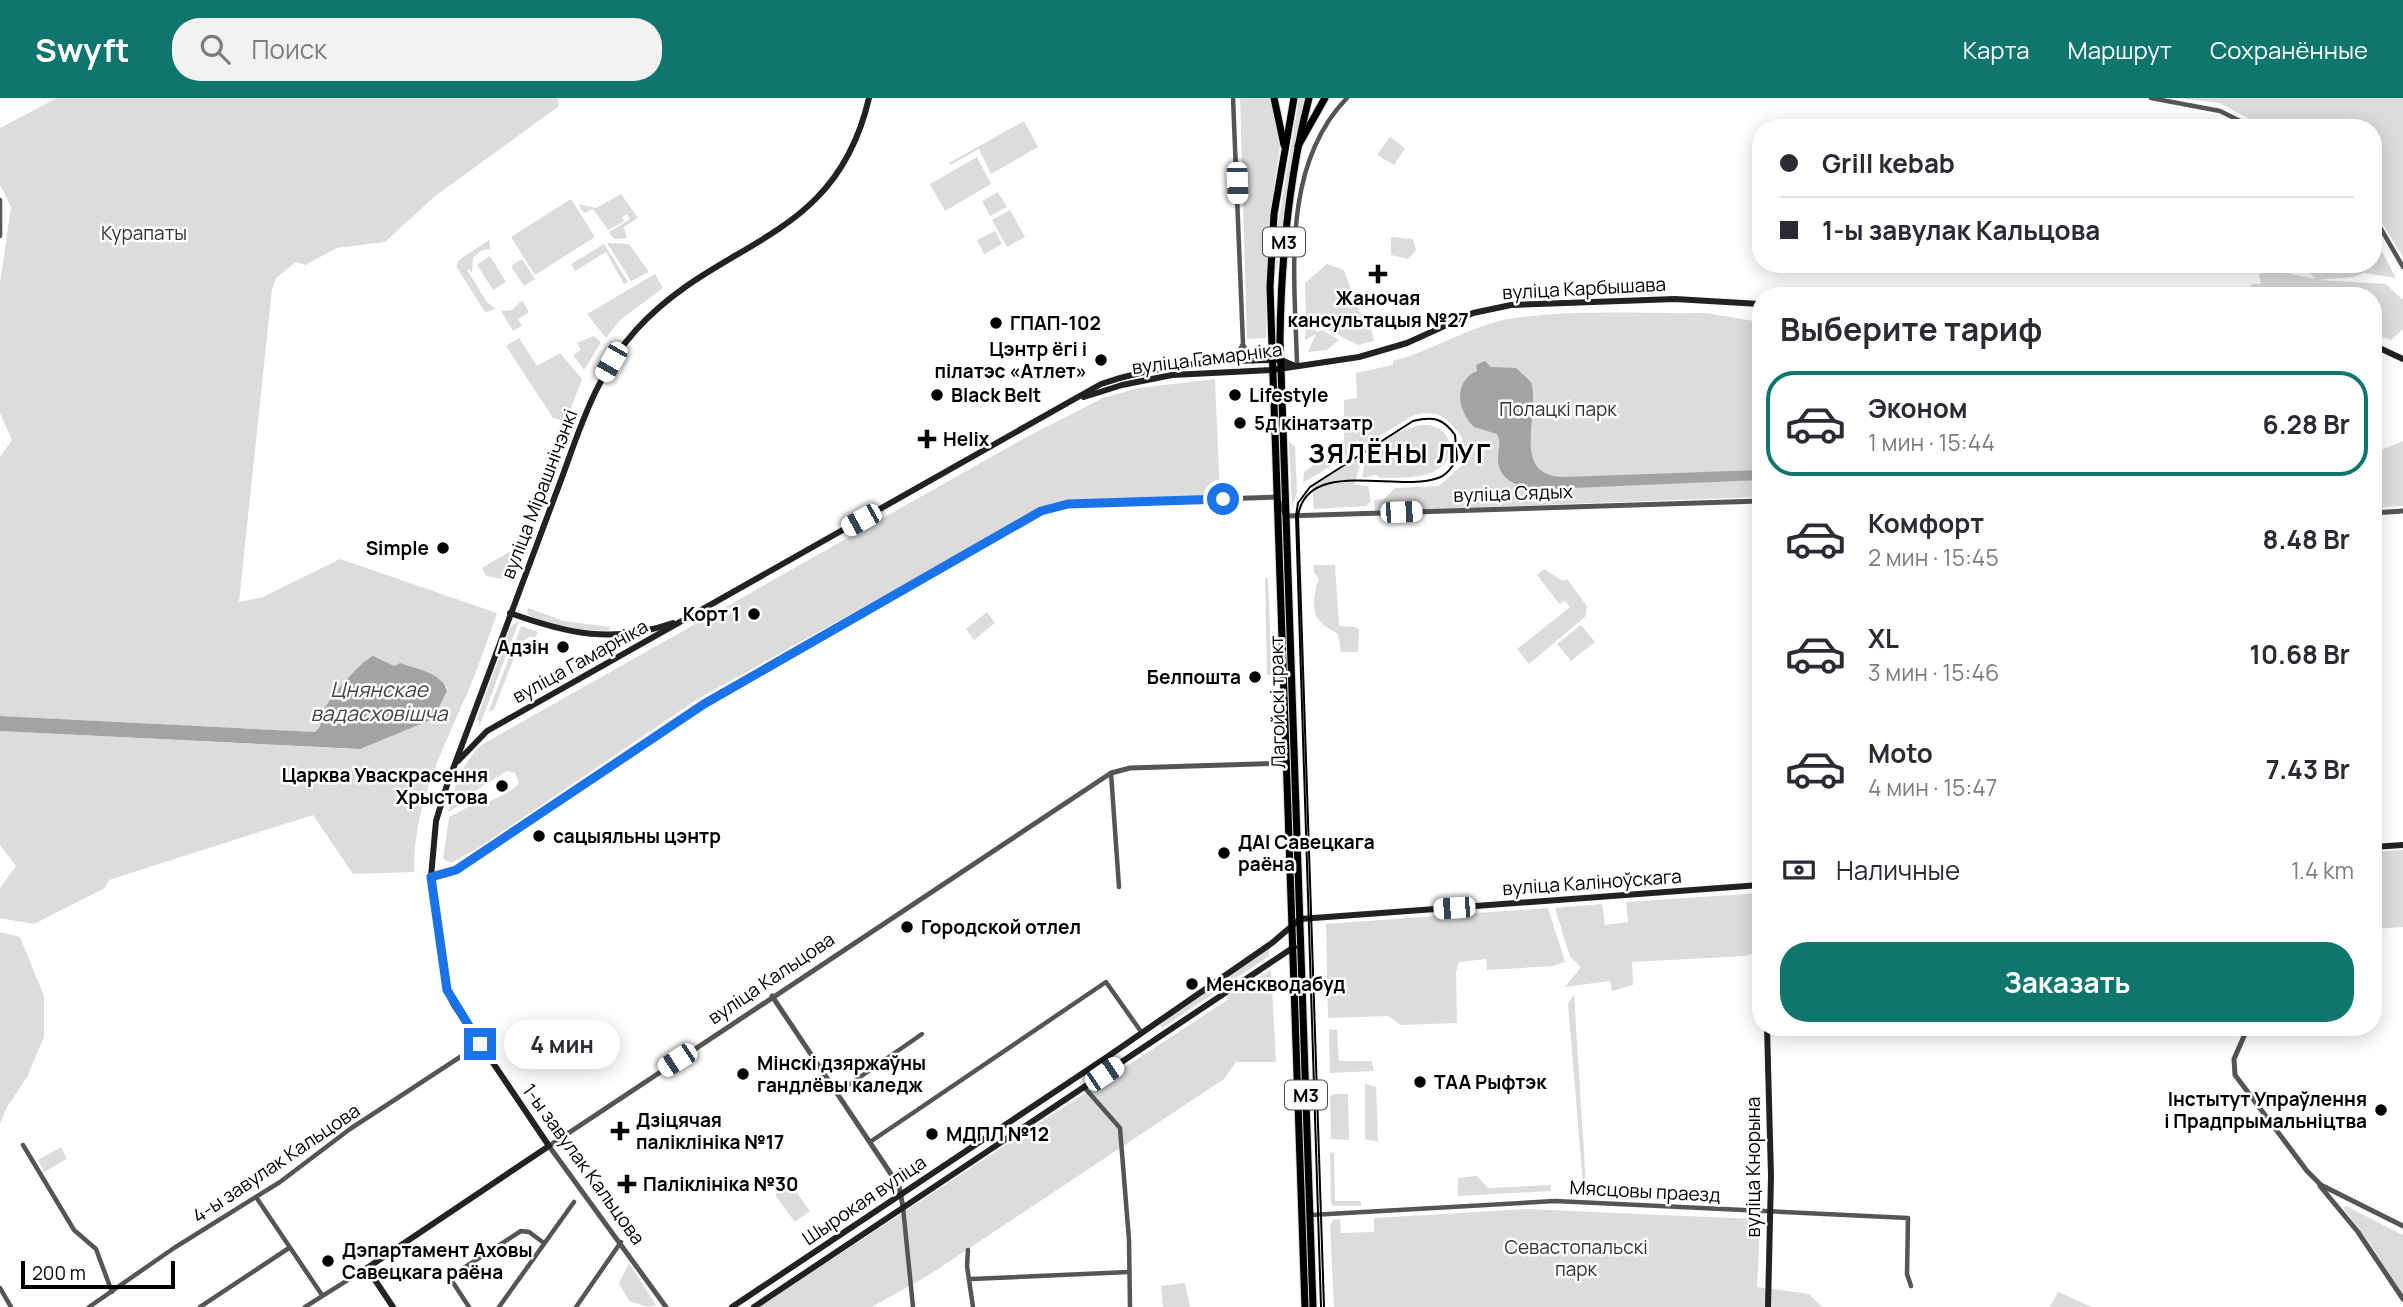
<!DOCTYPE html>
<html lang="ru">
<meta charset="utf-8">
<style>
:root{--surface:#fff;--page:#f2f2f3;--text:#2b2b33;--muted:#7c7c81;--line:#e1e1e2;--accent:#0f766e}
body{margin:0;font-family:Manrope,sans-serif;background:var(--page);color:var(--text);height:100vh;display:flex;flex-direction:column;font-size:26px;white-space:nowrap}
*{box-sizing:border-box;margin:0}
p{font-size:23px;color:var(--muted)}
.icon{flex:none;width:38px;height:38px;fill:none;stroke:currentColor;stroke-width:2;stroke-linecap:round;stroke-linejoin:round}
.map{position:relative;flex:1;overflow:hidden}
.details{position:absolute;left:1752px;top:189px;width:630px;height:749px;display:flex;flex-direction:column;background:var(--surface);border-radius:28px;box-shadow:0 4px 18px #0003}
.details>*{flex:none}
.banner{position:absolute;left:1752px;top:21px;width:630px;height:154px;border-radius:28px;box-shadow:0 4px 18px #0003;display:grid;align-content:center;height:154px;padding:0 28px;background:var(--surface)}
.scale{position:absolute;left:21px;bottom:18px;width:154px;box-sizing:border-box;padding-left:7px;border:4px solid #000;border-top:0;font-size:19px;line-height:24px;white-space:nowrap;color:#000;-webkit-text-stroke:5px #fff;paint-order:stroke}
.end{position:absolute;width:32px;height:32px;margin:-16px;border:9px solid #1a73e8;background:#fff;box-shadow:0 0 0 4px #fff}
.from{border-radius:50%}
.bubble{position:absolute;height:49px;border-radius:24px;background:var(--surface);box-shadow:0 4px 18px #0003;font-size:23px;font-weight:700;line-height:49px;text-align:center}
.car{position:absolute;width:21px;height:42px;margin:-21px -10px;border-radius:9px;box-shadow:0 0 5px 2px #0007;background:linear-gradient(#fff 24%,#345 0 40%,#fff 0 76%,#345 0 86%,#fff 0)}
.banner b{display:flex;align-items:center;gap:24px;height:66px;font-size:26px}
.banner b+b{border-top:2px solid var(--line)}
.banner i{width:18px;height:18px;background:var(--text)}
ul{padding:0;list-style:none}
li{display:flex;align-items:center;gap:21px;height:105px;margin:0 14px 10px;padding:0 14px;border:4px solid transparent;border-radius:28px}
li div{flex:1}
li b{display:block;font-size:26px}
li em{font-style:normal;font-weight:700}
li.selected{border-color:var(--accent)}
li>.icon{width:63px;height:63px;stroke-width:1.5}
h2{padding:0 28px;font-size:32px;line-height:84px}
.pay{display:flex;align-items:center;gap:18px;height:77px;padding:0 28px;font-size:26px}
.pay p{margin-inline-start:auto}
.button{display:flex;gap:14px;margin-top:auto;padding:14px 28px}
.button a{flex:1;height:80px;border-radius:28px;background:var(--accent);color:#fff;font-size:28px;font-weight:700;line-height:80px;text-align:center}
header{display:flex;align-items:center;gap:42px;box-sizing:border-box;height:98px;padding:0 35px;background:var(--accent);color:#fff}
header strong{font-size:33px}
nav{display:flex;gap:38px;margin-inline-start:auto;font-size:24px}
.search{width:490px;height:63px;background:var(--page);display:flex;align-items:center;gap:18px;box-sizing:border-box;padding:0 24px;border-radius:28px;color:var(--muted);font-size:26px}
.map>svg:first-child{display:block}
.green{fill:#dcdcdc}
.water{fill:#a3a3a3}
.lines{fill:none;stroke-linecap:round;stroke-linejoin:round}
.primary-casing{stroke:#dbdbdb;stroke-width:9}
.trunk-casing{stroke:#dbdbdb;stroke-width:9}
.minor{stroke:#555;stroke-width:4.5}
.tertiary{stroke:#555;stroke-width:5}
.secondary{stroke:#222;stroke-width:6}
.primary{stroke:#000;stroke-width:7}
.trunk{stroke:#000;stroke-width:7}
.tram{stroke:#000;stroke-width:2}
.route{stroke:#1a73e8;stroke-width:9}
.poi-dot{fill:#000;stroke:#fff;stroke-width:2.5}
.labels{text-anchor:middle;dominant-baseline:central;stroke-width:5;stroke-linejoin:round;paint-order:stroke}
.shield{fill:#fff;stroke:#4c4c4c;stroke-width:2}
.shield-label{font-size:18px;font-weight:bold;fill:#000}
.park-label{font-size:19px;fill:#333;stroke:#fff}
.street-label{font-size:19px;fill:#000;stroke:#fff}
.poi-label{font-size:19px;font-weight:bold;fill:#000;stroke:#fff;text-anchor:start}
.water-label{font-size:21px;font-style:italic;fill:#444;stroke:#fff}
.district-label{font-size:26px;font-weight:bold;letter-spacing:2px;fill:#000;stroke:#fff}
</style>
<header>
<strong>Swyft</strong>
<div class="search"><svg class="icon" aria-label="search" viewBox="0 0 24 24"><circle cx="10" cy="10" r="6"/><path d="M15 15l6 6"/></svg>Поиск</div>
<nav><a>Карта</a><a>Маршрут</a><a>Сохранённые</a></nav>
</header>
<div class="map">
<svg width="2403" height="1209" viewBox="0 0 2403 1209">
<rect width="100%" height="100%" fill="#fff"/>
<g class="green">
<path d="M 57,0 L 558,0 L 559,8 L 434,99 L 385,144 L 337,150 L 305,167 L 296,164 L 276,180 L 272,191 L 239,504 L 263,499 L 340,461 L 497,515 C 488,540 480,566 469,591 C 443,651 413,707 414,774 L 353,776 L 313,717 L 118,779 L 109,782 L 105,790 L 34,826 L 0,820 L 0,790 L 16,768 L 0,747 L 0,633 L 354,651 L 432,621 L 447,593 L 447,589 L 400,565 L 395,568 L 368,560 L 326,609 L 320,630 L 315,634 L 0,618 L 0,359 L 12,342 L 0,315 L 0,185 L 11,109 L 0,87 L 0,30 Z"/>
<polygon points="1240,0 1270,0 1280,48 1268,132 1266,240 1247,241"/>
<polygon points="1299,0 1304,0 1290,70 1276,179 1278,126"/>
<polygon points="2178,0 2403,0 2403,159 2373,110 2373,30 2266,30 2219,5"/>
<polygon points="1024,23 1038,49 991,76 979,51 950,67 949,65"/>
<polygon points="1390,39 1405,50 1394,67 1377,57"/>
<polygon points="977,59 991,86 945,113 930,86"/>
<polygon points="998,94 1007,109 990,118 982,103"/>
<polygon points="621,96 638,120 624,129 627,140 614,141 609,134 630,121 627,116 622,119 624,123 608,132 593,111 584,115 578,106 596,110"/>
<polygon points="571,101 595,139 535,177 511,139"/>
<polygon points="1010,112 1025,139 1007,149 992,122"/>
<polygon points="995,133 1002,146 984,156 977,142"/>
<polygon points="2373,137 2396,180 2364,175 2353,179 2318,182 2386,186 2403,202 2403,231 2391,242 2373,235 2373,198 2250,198 2248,191 2252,186 2261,186 2259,176 2273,172 2315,181 2303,166 2373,166"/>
<polygon points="1391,139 1413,141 1416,152 1408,161 1391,157"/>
<polygon points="489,142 490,151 480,153 473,160 472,175 469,171 467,172 487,204 496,211 485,214 456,168 459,162"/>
<polygon points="607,145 629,146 649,174 631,183"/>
<polygon points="604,146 628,184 624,186 606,154 575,173 571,166"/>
<polygon points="490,158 506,184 493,192 477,167"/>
<polygon points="522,161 535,181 524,188 511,168"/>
<polygon points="1327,166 1344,172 1359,213 1370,225 1374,243 1358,247 1306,220 1305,185"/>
<polygon points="655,176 663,190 620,222 606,240 587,216"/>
<polygon points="522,202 529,214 518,221 522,228 513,233 501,213 512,212"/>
<path d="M 1705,215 L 1760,224 L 1760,399 L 1375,413 L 1374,402 L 1384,401 L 1395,390 L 1439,388 L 1461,368 L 1462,339 C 1447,320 1439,311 1414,317 L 1303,385 L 1304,374 L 1344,346 L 1344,302 L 1357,300 L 1356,275 L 1393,267 L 1393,263 C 1435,252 1472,226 1515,220 C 1577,211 1643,216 1705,215 Z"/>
<polygon points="1306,225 1317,234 1322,232 1339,242 1327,252 1308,254 1316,236 1305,242"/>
<polygon points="594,238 601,244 584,272 573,257 581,252 577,245"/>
<polygon points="519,240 537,268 560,255 582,281 566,323 553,320 506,248"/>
<path d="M 1215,281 L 1220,398 L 1067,402 L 1034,414 L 696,602 L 478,750 L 451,765 L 443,761 L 449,719 L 472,707 C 481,709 513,694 519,685 L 515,675 L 507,673 L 470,696 L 469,702 L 448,714 C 454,690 463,662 483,646 L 1021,342 L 1103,300 L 1139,290 Z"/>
<path d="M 1420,327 C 1438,326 1448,333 1451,351 C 1445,383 1406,379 1381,380 L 1375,377 L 1362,380 C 1368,342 1385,338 1420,327 Z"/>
<polygon points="2403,343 2403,408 2373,410 2373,355"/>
<polygon points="1289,344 1295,348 1297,394 1292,410"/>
<polygon points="1364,355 1354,387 1368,388 1371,403 1366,408 1314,411 1312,388"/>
<polygon points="509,454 513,456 502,481 486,478 482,470"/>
<path d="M 1314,467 L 1335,467 L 1339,528 L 1356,529 L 1359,532 L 1358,554 L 1341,554 L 1338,536 C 1332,532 1323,528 1319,522 C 1311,514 1314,491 1319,482 L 1314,474 Z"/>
<polygon points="1544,471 1563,483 1567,481 1587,508 1586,518 1529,566 1517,551 1570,509 1565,503 1559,506 1537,477"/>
<polygon points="1265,480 1268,480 1272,577 1267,577"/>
<path d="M 528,510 L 564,523 L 610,529 L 609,533 C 584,531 546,533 527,515 Z"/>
<polygon points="987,514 995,525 974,542 966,531"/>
<polygon points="519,523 480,627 477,620 511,528"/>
<polygon points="1581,527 1595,544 1571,563 1557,546"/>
<polygon points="521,528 538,534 535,540 530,538 519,547 494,611 488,615"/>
<polygon points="2403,752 2403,829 2373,831 2373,754"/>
<polygon points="1760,795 1760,853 1746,858 1632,864 1633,887 1612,893 1610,883 1565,889 1581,869 1570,859 1555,810 1602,806 1605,827 1628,824 1626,804"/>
<polygon points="1548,810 1565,864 1553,868 1487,872 1486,861 1459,864 1456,874 1457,925 1401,927 1388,918 1328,920 1326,826"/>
<polygon points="0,834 20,839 44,898 44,939 27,979 7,1009 0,1026"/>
<polygon points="1269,851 1269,858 1162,930 1159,925"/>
<polygon points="1271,872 1276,964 1236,964 1224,981 929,1177 872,1209 759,1209 1229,901 1225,899"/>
<polygon points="1574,896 1586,1087 1583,1086 1568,906"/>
<polygon points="1329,931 1337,932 1339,963 1372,963 1374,973 1330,975"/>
<polygon points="1365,986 1376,989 1378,1044 1365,1041"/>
<polygon points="1333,996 1348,996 1349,1042 1331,1041 1330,998"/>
<polygon points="61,1049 67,1061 44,1074 38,1062"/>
<polygon points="1334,1054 1335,1103 1361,1103 1361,1108 1333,1108 1331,1106 1330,1055"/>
<polygon points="1477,1078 1488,1090 1551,1087 1551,1093 1458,1098 1458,1080"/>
<polygon points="790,1085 810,1113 795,1124 775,1097"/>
<polygon points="2346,1108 2403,1137 2403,1197 2369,1144 2343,1110"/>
<polygon points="1527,1111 1754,1121 1760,1131 1757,1189 1809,1196 1822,1209 1334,1209 1330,1128 1333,1122 1340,1121 1341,1135 1374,1134 1374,1120"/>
<polygon points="629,1165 656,1207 648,1209 629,1203 619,1185"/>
<polygon points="1185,1185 1190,1209 1163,1209 1161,1188"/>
<polygon points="2058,1194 2092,1209 2050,1209"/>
</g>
<g class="water">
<path d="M 1485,263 L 1491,269 L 1516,270 L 1531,284 C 1541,316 1509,378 1564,379 L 1760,372 L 1760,382 L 1549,391 C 1529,391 1501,388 1498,364 C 1497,353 1502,346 1497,336 L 1474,329 C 1457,313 1453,283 1477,273 L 1476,267 Z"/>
<path d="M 373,558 L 394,568 L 400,565 C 416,571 443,575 447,593 L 436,615 L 428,623 L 360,651 L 0,633 L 0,618 L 315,634 C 323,628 320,622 323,614 C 328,601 362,562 373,558 Z"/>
</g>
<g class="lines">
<g class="primary-casing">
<g id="primary">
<polyline points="1294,0 1274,116 1270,189 1305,1209"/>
<path d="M 1309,0 C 1289,79 1281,161 1280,242 L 1313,1209"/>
</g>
</g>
<g class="trunk-casing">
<g id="trunk">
<polyline points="1274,0 1284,47"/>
<polyline points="1298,48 1325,0"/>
</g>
</g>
<g class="minor">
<polyline points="1233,0 1243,246 1234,262"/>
<polyline points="2151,0 2220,13 2254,30"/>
<polyline points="0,102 0,138"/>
<polyline points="2373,117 2403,169"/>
<polyline points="1243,247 1253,263"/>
<path d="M 1297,267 C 1295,179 1280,69 1347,0"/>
<polyline points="1111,675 1119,789"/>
<polyline points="1084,989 1120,1030 1129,1142 1130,1209"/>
<polyline points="837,995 922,936"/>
<polyline points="870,1044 1106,884 1142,935"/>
<polyline points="23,1047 74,1132 96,1151 112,1194"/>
<polyline points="256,1099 322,1197"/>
<polyline points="903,1109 913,1209"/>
<polyline points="1311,1117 1555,1103 1908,1120 1907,1176 1911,1188"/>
<polyline points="968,1152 967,1168 973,1209"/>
<polyline points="971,1181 1129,1174"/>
<polyline points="0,1190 11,1209"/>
<polyline points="89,1209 174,1150 280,1084 350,1031 480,946"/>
<polyline points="200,1209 289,1150"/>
<polyline points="305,1209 367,1170"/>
<polyline points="469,1209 452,1183 459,1173 521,1133 529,1134 544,1145"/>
<polyline points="499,1209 574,1104"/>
<polyline points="576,1209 621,1144"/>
</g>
<g class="tertiary">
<polyline points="1277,400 1286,418 1760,403"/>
<polyline points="2373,415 2403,413"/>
<polyline points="431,779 456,772 704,606 1041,413 1068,406 1278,399"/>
<polyline points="772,898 899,1088 903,1109"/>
<polyline points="2248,929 2234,961 2235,977 2307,1073 2321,1087 2403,1128"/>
<polyline points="2320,1088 2358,1134 2403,1201"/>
<polyline points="666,1209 549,1048 1111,675 1130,670 1285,665"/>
</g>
<g class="secondary">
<polyline points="2373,247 2403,261"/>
<polyline points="1084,299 1122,287 1172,277 1272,272 1359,259 1407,245 1473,215 1511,207 1675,201 1760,206"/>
<path d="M 510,515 C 568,536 613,546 673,525"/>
<path d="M 458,663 L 487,633 L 1101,286 C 1159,266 1220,262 1281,262 L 1293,267"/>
<polyline points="2373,749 2403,747"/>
<polyline points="1767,929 1771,1078 1768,1209"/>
<path d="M 393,1209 L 367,1170 L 549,1048 L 454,907 L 447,892 L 431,779 L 436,723 L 447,687 C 483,591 519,494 555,398 C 577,341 593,279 636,232 C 720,139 835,146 869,0"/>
<polyline points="732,1209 1107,959 1272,845 1300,821 1760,787"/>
<polyline points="754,1209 1294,849"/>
</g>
<use href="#primary" class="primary"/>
<use href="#trunk" class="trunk"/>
<path class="tram" d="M 1321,1209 L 1296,418 L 1298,405 L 1310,389 L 1413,323 C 1433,318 1443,320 1455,337 L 1457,361 C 1452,369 1447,377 1438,380 C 1398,395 1307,359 1298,418 L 1324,1209"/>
</g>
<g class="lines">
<polyline class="route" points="480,946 447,892 431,779 456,772 704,606 1041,413 1068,406 1223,401"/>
</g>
<g class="poi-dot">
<path d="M1374.5 165.5h7v7h7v7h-7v7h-7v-7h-7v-7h7z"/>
<circle cx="996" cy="225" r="7"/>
<circle cx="1101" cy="262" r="7"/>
<circle cx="937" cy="297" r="7"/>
<circle cx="1235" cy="297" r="7"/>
<circle cx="1240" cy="325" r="7"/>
<path d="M923.5 330.5h7v7h7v7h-7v7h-7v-7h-7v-7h7z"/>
<circle cx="443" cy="450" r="7"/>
<circle cx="754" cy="516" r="7"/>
<circle cx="563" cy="549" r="7"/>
<circle cx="1255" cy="579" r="7"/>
<circle cx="502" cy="688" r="7"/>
<circle cx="539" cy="738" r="7"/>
<circle cx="1224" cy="755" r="7"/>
<circle cx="907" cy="829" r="7"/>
<circle cx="1192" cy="886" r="7"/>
<circle cx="743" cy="976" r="7"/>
<circle cx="1420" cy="984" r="7"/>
<circle cx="2381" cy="1012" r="7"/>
<path d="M616.5 1022.5h7v7h7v7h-7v7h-7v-7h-7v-7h7z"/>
<circle cx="932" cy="1036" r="7"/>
<path d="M623.5 1075.5h7v7h7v7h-7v7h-7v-7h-7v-7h7z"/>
<circle cx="328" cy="1163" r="7"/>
</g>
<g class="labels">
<g class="shield">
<rect x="1263" y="129.5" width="42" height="29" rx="5"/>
<rect x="1285" y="982.5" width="42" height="29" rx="5"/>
</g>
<g class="shield-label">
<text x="1284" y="144">М3</text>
<text x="1306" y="997">М3</text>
</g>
<g class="park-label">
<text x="144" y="135">Курапаты</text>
<text x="1558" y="311">Полацкі парк</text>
<text x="1576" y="1149">Севастопальскі<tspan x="1576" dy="22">парк</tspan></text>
</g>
<g class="street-label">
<text transform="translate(1584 190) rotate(-3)">вуліца Карбышава</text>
<text transform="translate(1207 260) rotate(-7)">вуліца Гамарніка</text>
<text transform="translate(1513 395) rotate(-2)">вуліца Сядых</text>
<text transform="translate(539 396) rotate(-69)">вуліца Мірашнічэнкі</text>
<text transform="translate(580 563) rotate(-29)">вуліца Гамарніка</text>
<text transform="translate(1277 604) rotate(-91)">Лагойскі тракт</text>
<text transform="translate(1592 784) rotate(-4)">вуліца Каліноўскага</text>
<text transform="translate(771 880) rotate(-34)">вуліца Кальцова</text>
<text transform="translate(276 1065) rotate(-34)">4-ы завулак Кальцова</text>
<text transform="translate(584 1066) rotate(54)">1-ы завулак Кальцова</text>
<text transform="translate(1753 1069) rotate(-90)">вуліца Кнорына</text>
<text transform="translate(1645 1093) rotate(3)">Мясцовы праезд</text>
<text transform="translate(864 1102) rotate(-34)">Шырокая вуліца</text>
</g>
<g class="poi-label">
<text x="1378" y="200" text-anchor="middle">Жаночая<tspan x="1378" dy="22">кансультацыя №27</tspan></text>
<text x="1010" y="225">ГПАП-102</text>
<text x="1087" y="251" text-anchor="end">Цэнтр ёгі і<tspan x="1087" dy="22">пілатэс «Атлет»</tspan></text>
<text x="951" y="297">Black Belt</text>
<text x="1249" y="297">Lifestyle</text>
<text x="1254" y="325">5д кінатэатр</text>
<text x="943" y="341">Helix</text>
<text x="429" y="450" text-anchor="end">Simple</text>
<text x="740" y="516" text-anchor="end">Корт 1</text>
<text x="549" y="549" text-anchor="end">Адзін</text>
<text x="1241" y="579" text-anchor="end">Белпошта</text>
<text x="488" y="677" text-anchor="end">Царква Уваскрасення<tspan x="488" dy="22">Хрыстова</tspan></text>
<text x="553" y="738">сацыяльны цэнтр</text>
<text x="1238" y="744">ДАІ Савецкага<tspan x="1238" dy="22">раёна</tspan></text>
<text x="921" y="829">Городской отлел</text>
<text x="1206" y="886">Менскводабуд</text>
<text x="757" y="965">Мінскі дзяржаўны<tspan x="757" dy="22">гандлёвы каледж</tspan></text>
<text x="1434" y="984">ТАА Рыфтэк</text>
<text x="2367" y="1001" text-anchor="end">Інстытут Упраўлення<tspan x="2367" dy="22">і Прадпрымальніцтва</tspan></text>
<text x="636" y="1022">Дзіцячая<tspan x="636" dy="22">паліклініка №17</tspan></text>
<text x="946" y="1036">МДПЛ №12</text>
<text x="643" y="1086">Паліклініка №30</text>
<text x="342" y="1152">Дэпартамент Аховы<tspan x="342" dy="22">Савецкага раёна</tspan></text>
</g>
<g class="water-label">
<text x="379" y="591">Цнянскае<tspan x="379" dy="24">вадасховішча</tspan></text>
</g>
<g class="district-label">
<text x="1400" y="355">ЗЯЛЁНЫ ЛУГ</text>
</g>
</g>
</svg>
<div class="scale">200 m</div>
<i class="end from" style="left:1223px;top:401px"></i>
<i class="end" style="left:480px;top:946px"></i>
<div class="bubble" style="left:504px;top:922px;width:116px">4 мин</div>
<i class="car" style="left:1237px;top:85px;rotate:178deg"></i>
<i class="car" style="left:611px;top:264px;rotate:210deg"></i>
<i class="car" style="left:1401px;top:414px;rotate:88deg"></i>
<i class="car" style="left:861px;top:422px;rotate:241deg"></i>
<i class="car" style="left:1454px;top:810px;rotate:266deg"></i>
<i class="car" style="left:677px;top:962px;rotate:237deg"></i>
<i class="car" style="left:1104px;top:976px;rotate:56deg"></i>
<div class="banner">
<b><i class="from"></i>Grill kebab</b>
<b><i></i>1-ы завулак Кальцова</b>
</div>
<section class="details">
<h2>Выберите тариф</h2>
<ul>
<li class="selected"><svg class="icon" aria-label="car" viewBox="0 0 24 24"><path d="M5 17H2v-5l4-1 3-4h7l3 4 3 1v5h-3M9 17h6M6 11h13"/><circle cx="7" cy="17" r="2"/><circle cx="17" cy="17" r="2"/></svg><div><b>Эконом</b><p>1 мин · 15:44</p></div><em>6.28 Br</em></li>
<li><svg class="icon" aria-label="car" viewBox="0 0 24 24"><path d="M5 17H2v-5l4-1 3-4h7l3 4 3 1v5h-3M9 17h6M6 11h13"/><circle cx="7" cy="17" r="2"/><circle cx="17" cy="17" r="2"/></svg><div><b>Комфорт</b><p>2 мин · 15:45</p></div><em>8.48 Br</em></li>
<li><svg class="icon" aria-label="car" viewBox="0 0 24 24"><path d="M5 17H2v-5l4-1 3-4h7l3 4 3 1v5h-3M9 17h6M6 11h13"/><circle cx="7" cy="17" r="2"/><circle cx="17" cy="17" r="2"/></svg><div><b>XL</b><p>3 мин · 15:46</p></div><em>10.68 Br</em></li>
<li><svg class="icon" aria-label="car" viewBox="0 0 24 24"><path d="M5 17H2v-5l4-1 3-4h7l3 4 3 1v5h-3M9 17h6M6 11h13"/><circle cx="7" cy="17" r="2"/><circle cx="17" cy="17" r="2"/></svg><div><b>Moto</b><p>4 мин · 15:47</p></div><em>7.43 Br</em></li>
</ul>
<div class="pay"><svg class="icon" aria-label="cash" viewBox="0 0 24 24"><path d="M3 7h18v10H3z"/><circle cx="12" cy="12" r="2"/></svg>Наличные<p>1.4 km</p></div>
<div class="button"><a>Заказать</a></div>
</section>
</div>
